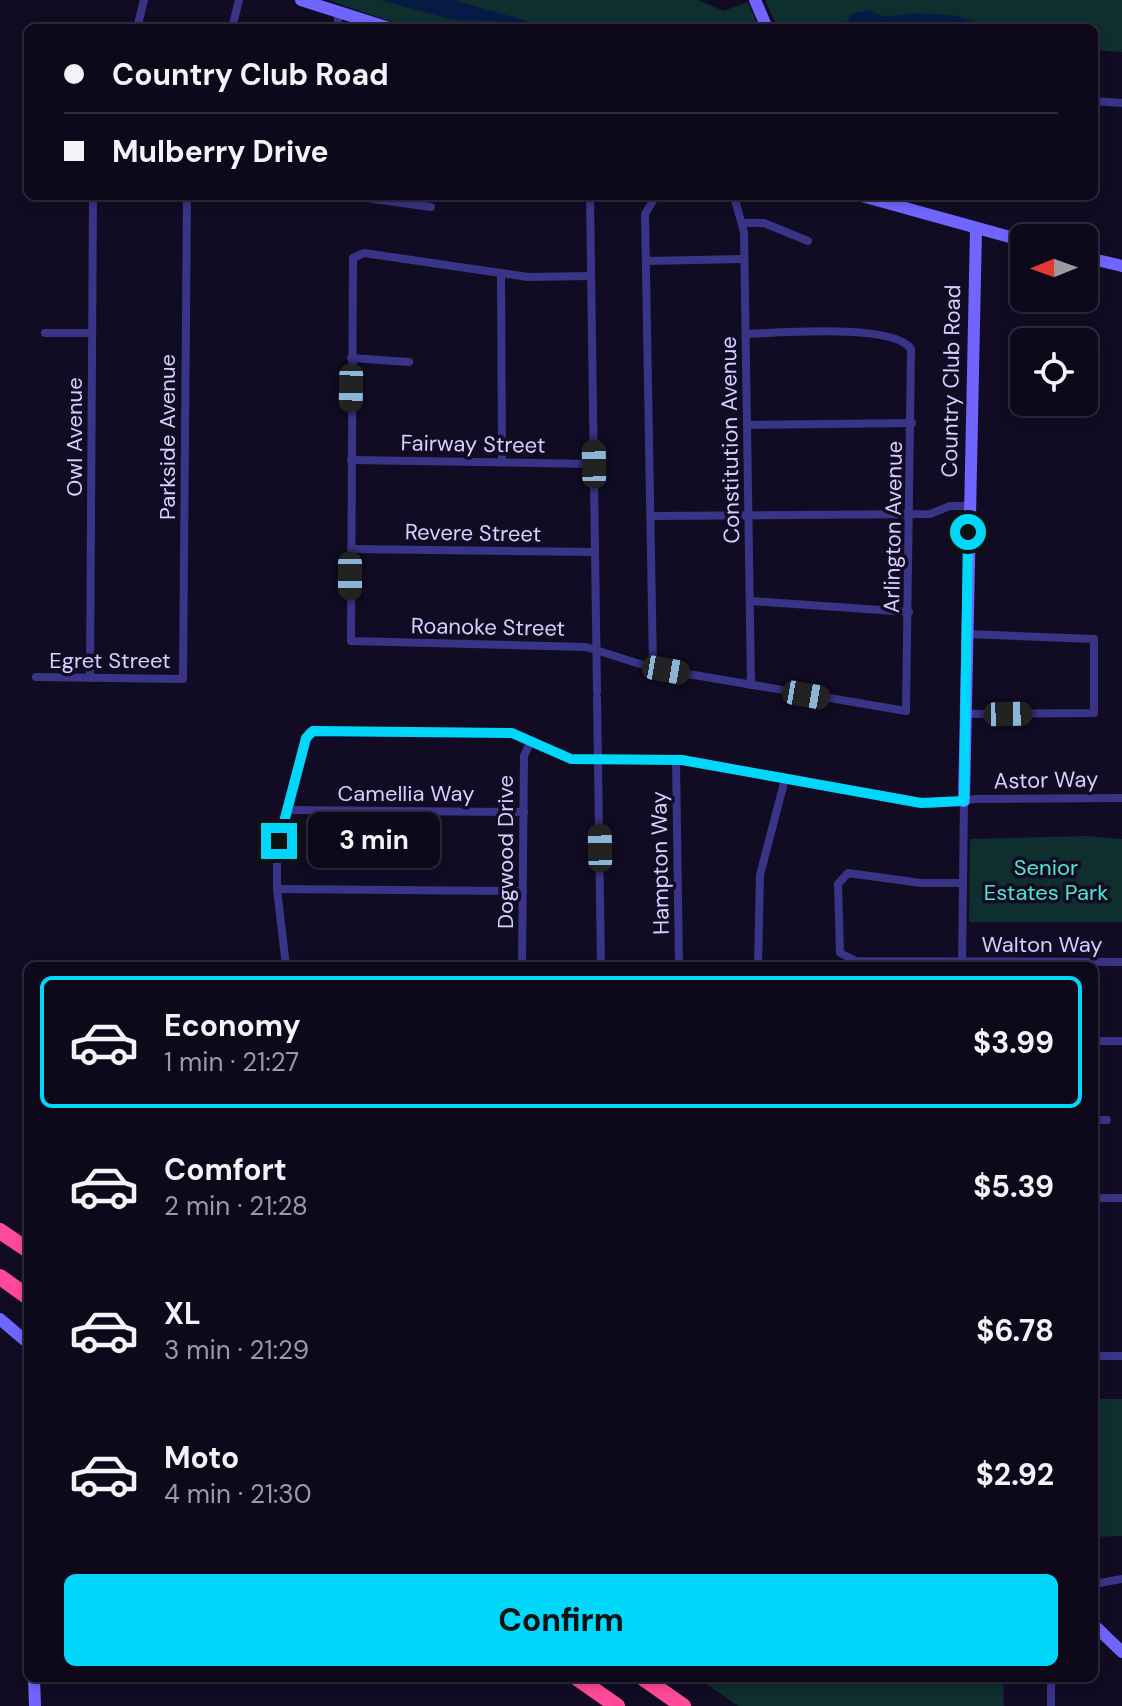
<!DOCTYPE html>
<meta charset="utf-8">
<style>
:root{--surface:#0d091b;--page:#1b1728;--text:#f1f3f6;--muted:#9a9aa3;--line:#2d2a3a;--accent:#00d7fa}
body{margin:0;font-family:"DM Sans",sans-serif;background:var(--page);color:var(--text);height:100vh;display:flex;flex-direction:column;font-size:30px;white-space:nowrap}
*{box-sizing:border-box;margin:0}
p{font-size:26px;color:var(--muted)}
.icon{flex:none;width:44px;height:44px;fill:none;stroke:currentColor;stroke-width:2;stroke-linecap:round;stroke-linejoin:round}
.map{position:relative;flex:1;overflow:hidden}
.sheet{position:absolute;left:24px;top:962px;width:1074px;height:720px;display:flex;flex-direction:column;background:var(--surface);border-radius:12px;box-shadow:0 4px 12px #0003,0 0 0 2px var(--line)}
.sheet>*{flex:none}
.guide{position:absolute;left:24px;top:24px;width:1074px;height:176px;border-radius:12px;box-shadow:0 4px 12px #0003,0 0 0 2px var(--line);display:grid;align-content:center;height:176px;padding:0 40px;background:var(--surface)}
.needle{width:52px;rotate:269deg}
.buttons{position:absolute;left:1010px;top:224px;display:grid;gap:16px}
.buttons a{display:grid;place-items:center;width:88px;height:88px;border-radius:12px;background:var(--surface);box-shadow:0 4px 12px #0003,0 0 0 2px var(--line);font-size:40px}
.end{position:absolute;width:36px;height:36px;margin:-18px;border:10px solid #00d7fa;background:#111;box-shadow:0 0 0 4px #111}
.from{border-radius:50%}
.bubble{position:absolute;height:56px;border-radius:12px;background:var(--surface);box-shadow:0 4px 12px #0003,0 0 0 2px var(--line);font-size:26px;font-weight:700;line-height:56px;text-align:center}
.car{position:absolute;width:24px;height:48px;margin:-24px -12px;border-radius:10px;box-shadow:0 0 6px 2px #0007;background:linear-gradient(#222 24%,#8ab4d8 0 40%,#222 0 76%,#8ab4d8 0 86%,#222 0)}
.guide b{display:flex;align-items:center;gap:28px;height:76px;font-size:30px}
.guide b+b{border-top:2px solid var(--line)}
.guide i{width:20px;height:20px;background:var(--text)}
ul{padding:14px 0 0;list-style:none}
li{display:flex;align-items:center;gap:24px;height:132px;margin:0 16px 12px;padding:0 24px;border:4px solid transparent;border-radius:12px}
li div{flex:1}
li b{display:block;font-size:30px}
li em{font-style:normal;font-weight:700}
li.selected{border-color:var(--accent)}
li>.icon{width:72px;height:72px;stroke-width:1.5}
.cta{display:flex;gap:16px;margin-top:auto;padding:16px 40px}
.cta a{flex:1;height:92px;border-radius:12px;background:var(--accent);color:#111;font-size:32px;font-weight:700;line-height:92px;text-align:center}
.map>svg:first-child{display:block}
.green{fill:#0f2e2e}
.water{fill:#061a43}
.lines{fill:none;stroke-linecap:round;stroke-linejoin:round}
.street{stroke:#3a3486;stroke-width:8}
.secondary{stroke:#7066ff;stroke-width:12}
.highway{stroke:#ff4a99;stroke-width:16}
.route{stroke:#00d7fa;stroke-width:10}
.labels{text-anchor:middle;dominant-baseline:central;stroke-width:7;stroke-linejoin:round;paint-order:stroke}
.street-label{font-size:22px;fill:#d6cfff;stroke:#110c24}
.park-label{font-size:22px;fill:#53e7c8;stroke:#110c24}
</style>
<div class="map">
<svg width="1122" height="1706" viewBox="0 0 1122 1706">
<rect width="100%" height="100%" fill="#110c24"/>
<g class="green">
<polygon points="328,0 698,0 723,11 748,2 759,28 409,28"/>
<polygon points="765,0 1122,0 1122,52 1094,50 1094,28 778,28"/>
<polygon points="1087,836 1122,839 1122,922 969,922 970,839"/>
<polygon points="1094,1399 1122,1399 1122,1536 1094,1537"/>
<polygon points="698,1678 1003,1678 1004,1706 738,1706"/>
</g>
<g class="water">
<polygon points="380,0 453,0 551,28 515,28 492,21 454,20"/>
<polygon points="869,10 885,17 912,13 952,15 986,25 841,28 853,13"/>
</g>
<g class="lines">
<g class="street">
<polyline points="137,28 144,0"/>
<polyline points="232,28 239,0"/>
<polyline points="337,28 339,12"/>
<polyline points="1094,101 1122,103"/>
<polyline points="352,196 431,207"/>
<polyline points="590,196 597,692"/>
<polyline points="734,196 744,232 751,685"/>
<polyline points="742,223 764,223 808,241"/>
<polyline points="646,261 744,259"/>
<polyline points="501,274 502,462"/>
<path d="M 590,276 L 528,277 L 364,253 L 353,258 L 351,641 L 586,647 L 653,668 L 906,711 L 911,349 C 894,323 778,333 746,334"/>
<polyline points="45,333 92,333"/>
<polyline points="351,358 409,362"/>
<polyline points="747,425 912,423"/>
<polyline points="351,460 594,464"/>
<polyline points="652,516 930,514 950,506 969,506"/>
<polyline points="351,549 595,552"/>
<polyline points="750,601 909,612"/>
<polyline points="653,668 645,214 656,196"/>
<polyline points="36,677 183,679 187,196"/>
<polyline points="90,678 93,196"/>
<polyline points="597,698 601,966"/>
<polyline points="965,714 1094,713 1094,639 966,634"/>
<polyline points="676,760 679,966"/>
<polyline points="289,810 524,812"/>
<polyline points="962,883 921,883 848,873 838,884 840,953 856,961 1122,962"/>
<polyline points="277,889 523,891"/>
<polyline points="962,965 964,801"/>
<polyline points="286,966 277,889 277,853 309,732 512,733 571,759 682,760 931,804 976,799 1122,798"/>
<polyline points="522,966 524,756 531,741"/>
<polyline points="758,966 760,875 785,779"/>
<polyline points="1094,1041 1122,1041"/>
<polyline points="1094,1120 1107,1120"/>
<polyline points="1094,1198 1122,1198"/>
<polyline points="1094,1356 1122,1356"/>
<polyline points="1094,1584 1122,1579"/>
<polyline points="1051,1706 1051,1678"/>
</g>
<g class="secondary">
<polyline points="301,0 389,28"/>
<polyline points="755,0 767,28"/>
<polyline points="862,196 1024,241"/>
<polyline points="1084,257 1122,266"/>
<polyline points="964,801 976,229"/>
<polyline points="0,1319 28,1343"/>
<polyline points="1094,1625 1122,1652"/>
<polyline points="34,1678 35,1706"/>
</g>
<g class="highway">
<polyline points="0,1231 28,1250"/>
<polyline points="0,1277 28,1297"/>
<polyline points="577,1678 617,1706"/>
<polyline points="643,1678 683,1706"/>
</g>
</g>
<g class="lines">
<polyline class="route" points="279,841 306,738 313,731 512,733 571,759 682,760 921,803 964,801 968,532"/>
</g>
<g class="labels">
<g class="street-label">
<text transform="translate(951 381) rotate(-89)">Country Club Road</text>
<text transform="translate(74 437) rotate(-90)">Owl Avenue</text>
<text transform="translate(167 437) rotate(-90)">Parkside Avenue</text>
<text transform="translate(730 440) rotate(-91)">Constitution Avenue</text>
<text transform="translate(473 444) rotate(1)">Fairway Street</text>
<text transform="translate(893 527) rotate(-89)">Arlington Avenue</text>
<text transform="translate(473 533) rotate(1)">Revere Street</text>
<text transform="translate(488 627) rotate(1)">Roanoke Street</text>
<text x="110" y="660">Egret Street</text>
<text transform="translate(1046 780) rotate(-1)">Astor Way</text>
<text x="406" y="793">Camellia Way</text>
<text transform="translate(505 852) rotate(-90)">Dogwood Drive</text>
<text transform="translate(660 863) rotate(-91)">Hampton Way</text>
<text x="1042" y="944">Walton Way</text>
</g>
<g class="park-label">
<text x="1046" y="867">Senior<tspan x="1046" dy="25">Estates Park</tspan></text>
</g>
</g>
</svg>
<div class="buttons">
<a><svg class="needle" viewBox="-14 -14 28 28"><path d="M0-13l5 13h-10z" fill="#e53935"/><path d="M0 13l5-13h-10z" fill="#9a9aa3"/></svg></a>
<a><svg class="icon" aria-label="locate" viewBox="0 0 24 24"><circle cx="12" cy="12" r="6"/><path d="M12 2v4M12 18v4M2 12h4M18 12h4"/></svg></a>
</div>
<i class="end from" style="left:968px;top:532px"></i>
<i class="end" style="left:279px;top:841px"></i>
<div class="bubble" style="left:308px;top:812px;width:132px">3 min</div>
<i class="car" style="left:351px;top:388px;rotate:181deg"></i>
<i class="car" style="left:594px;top:464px;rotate:359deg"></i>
<i class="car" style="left:350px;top:576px;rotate:180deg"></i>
<i class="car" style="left:666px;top:670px;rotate:100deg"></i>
<i class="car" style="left:806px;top:695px;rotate:100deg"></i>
<i class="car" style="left:1008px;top:714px;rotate:89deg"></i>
<i class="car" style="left:600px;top:848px;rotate:359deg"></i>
<div class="guide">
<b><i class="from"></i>Country Club Road</b>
<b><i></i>Mulberry Drive</b>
</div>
<section class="sheet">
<ul>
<li class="selected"><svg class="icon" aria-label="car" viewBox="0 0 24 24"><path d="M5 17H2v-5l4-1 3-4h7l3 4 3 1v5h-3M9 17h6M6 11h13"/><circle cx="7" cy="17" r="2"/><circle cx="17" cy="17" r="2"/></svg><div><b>Economy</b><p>1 min · 21:27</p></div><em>$3.99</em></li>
<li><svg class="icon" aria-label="car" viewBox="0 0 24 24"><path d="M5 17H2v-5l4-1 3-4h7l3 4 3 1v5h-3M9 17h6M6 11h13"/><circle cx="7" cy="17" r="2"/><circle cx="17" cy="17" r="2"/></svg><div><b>Comfort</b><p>2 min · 21:28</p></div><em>$5.39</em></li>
<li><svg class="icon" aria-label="car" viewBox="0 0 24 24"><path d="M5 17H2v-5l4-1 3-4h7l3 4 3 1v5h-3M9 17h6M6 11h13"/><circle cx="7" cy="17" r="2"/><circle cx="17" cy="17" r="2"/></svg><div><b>XL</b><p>3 min · 21:29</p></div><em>$6.78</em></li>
<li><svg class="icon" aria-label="car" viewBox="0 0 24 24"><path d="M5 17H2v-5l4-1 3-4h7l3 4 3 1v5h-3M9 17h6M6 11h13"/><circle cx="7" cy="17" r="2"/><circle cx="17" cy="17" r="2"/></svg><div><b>Moto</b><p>4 min · 21:30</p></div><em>$2.92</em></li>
</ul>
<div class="cta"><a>Confirm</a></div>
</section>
</div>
